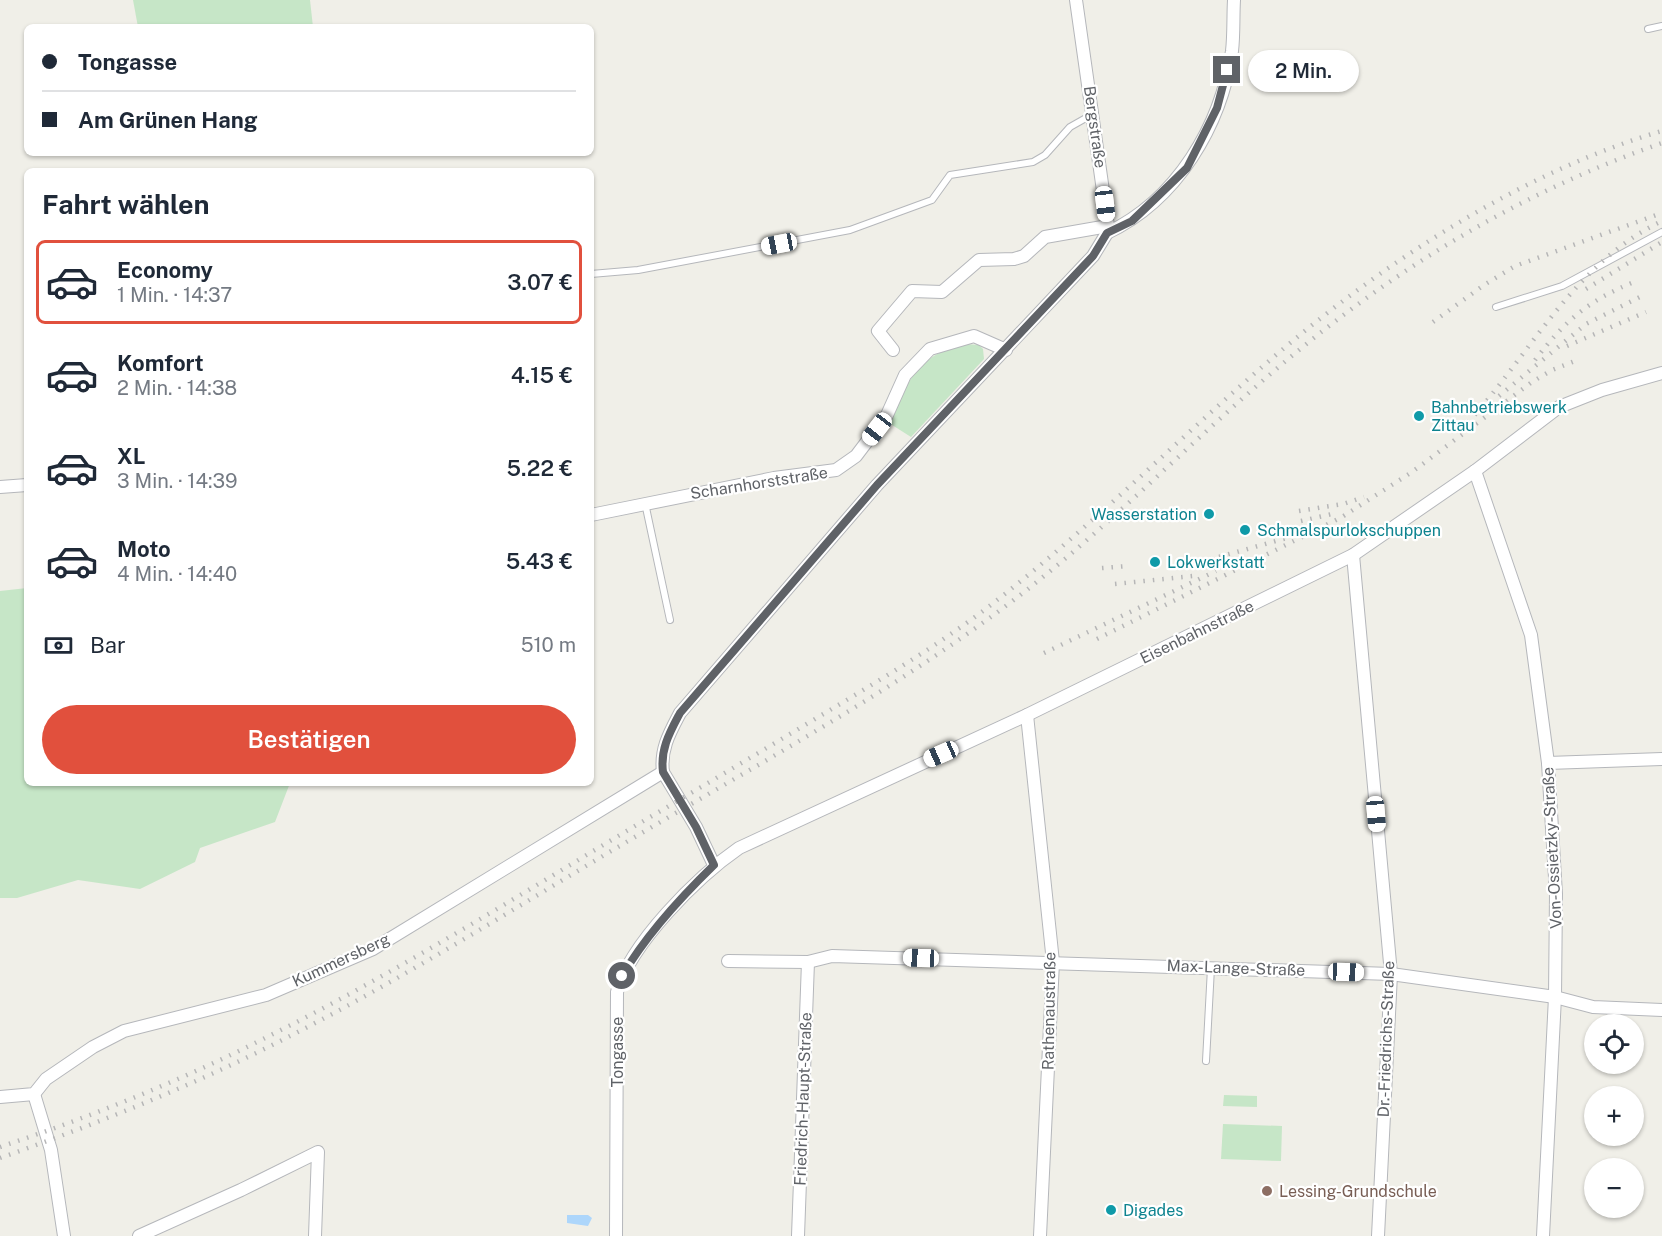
<!DOCTYPE html>
<html lang="de">
<meta charset="utf-8">
<style>
:root{--surface:#fff;--page:#f2f2f3;--text:#1f2937;--muted:#747a83;--line:#e0e1e3;--accent:#e1503d}
body{margin:0;font-family:"Public Sans",sans-serif;background:var(--page);color:var(--text);height:100vh;display:flex;flex-direction:column;font-size:22px;white-space:nowrap}
*{box-sizing:border-box;margin:0}
p{font-size:20px;color:var(--muted)}
.icon{flex:none;width:33px;height:33px;fill:none;stroke:currentColor;stroke-width:2;stroke-linecap:round;stroke-linejoin:round}
.map{position:relative;flex:1;overflow:hidden}
.sheet{position:absolute;left:24px;top:168px;width:570px;height:618px;display:flex;flex-direction:column;background:var(--surface);border-radius:9px;box-shadow:0 2px 4px #0004}
.sheet>*{flex:none}
.hud{position:absolute;left:24px;top:24px;width:570px;height:132px;border-radius:9px;box-shadow:0 2px 4px #0004;display:grid;align-content:center;height:132px;padding:0 18px;background:var(--surface)}
.buttons{position:absolute;left:1584px;top:1014px;display:grid;gap:12px}
.buttons a{display:grid;place-items:center;width:60px;height:60px;border-radius:50%;background:var(--surface);box-shadow:0 2px 4px #0004;font-size:30px}
.end{position:absolute;width:27px;height:27px;margin:-14px;border:8px solid #5f6267;background:#fff;box-shadow:0 0 0 3px #fff}
.from{border-radius:50%}
.bubble{position:absolute;height:42px;border-radius:21px;background:var(--surface);box-shadow:0 2px 4px #0004;font-size:20px;font-weight:600;line-height:42px;text-align:center}
.car{position:absolute;width:18px;height:36px;margin:-18px -9px;border-radius:8px;box-shadow:0 0 4px 2px #0007;background:linear-gradient(#fff 24%,#345 0 40%,#fff 0 76%,#345 0 86%,#fff 0)}
.hud b{display:flex;align-items:center;gap:21px;height:57px;font-size:22px}
.hud b+b{border-top:2px solid var(--line)}
.hud i{width:15px;height:15px;background:var(--text)}
ul{padding:0;list-style:none}
li{display:flex;align-items:center;gap:18px;height:84px;margin:0 12px 9px;padding:0 6px;border:3px solid transparent;border-radius:9px}
li div{flex:1}
li b{display:block;font-size:22px}
li em{font-style:normal;font-weight:600}
li.selected{border-color:var(--accent)}
li>.icon{width:54px;height:54px;stroke-width:1.5}
h2{padding:0 18px;font-size:27px;line-height:72px}
.pay{display:flex;align-items:center;gap:15px;height:66px;padding:0 18px;font-size:22px}
.pay p{margin-inline-start:auto}
.action{display:flex;gap:12px;margin-top:auto;padding:12px 18px}
.action a{flex:1;height:69px;border-radius:36px;background:var(--accent);color:#fff;font-size:24px;font-weight:600;line-height:69px;text-align:center}
.map>svg:first-child{display:block}
.green{fill:#c6e6c7}
.water{fill:#add6fb}
.lines{fill:none;stroke-linecap:round;stroke-linejoin:round}
.lane-casing{stroke:#b5b7bb;stroke-width:8}
.street-casing{stroke:#b5b7bb;stroke-width:14}
.lane{stroke:#fff;stroke-width:6}
.street{stroke:#fff;stroke-width:12}
.rail{stroke:#b6b6b7;stroke-width:4.5;stroke-dasharray:1.5 8;stroke-linecap:butt}
.route{stroke:#5f6267;stroke-width:8}
.culture-dot{fill:#0f9aa8;stroke:#fff;stroke-width:2}
.education-dot{fill:#8d6e63;stroke:#fff;stroke-width:2}
.labels{text-anchor:middle;dominant-baseline:central;stroke-width:4.5;stroke-linejoin:round;paint-order:stroke}
.street-label{font-size:16px;fill:#5f6267;stroke:#fff}
.culture-label{font-size:16px;fill:#0d838f;stroke:#fff;text-anchor:start}
.education-label{font-size:16px;fill:#785e54;stroke:#fff;text-anchor:start}
</style>
<div class="map">
<svg width="1662" height="1236" viewBox="0 0 1662 1236">
<rect width="100%" height="100%" fill="#f0efe8"/>
<g class="green">
<polygon points="133,0 310,0 313,27 138,27"/>
<path d="M 966,344 L 979,345 L 983,349 L 984,359 L 911,437 L 889,423 C 908,381 917,354 966,344 Z"/>
<polygon points="27,588 27,783 290,783 275,822 200,848 195,862 140,889 78,880 17,898 0,898 0,591"/>
<polygon points="1224,1095 1257,1096 1257,1107 1223,1106"/>
<polygon points="1223,1124 1282,1126 1281,1161 1221,1159"/>
</g>
<polygon class="water" points="567,1215 588,1215 592,1218 588,1226 567,1223"/>
<g class="lines">
<g class="lane-casing">
<g id="lane">
<polyline points="1648,29 1662,26"/>
<polyline points="591,274 638,270 850,230 932,200 950,175 1033,162 1045,155 1070,127 1093,114"/>
<polyline points="1496,307 1562,286 1662,232"/>
<polyline points="645,503 670,620"/>
<polyline points="1206,1061 1211,968"/>
</g>
</g>
<g class="street-casing">
<g id="street">
<path d="M 1107,233 C 1177,200 1221,126 1232,51 C 1234,34 1233,17 1234,0"/>
<polyline points="893,350 878,331 912,291 942,292 979,260 1014,259 1024,256 1045,237 1108,226"/>
<polyline points="1475,471 1531,635 1548,763 1556,894 1555,997 1543,1236"/>
<polyline points="0,487 27,485"/>
<polyline points="591,515 774,478 836,470 856,456 887,415 905,375 930,349 974,336 1006,350"/>
<polyline points="1353,555 1391,974 1378,1236"/>
<polyline points="1027,715 1053,962 1040,1236"/>
<polyline points="1548,763 1662,759"/>
<path d="M 714,865 L 696,827 L 663,772 C 660,749 670,732 680,713 L 877,485 L 1093,256 L 1107,233 L 1108,226 L 1076,0"/>
<polyline points="728,961 808,962 832,956 1391,974 1555,997 1593,1007 1662,1010"/>
<polyline points="34,1094 51,1150 64,1236"/>
<polyline points="0,1097 34,1094 46,1079 93,1047 124,1031 266,995 373,949 663,772"/>
<polyline points="139,1236 241,1190 318,1152 315,1236"/>
<path d="M 616,1236 L 617,992 C 630,944 697,877 739,848 L 1027,715 L 1353,555 L 1475,471 L 1559,407 L 1602,390 L 1662,373"/>
<polyline points="798,1236 808,962"/>
</g>
</g>
<use href="#lane" class="lane"/>
<use href="#street" class="street"/>
<g class="rail">
<polyline points="1586,289 1662,242"/>
<polyline points="1433,322 1484,285 1515,266 1659,214"/>
<polyline points="1567,346 1646,312"/>
<path d="M 1535,360 C 1565,321 1587,301 1634,282"/>
<polyline points="1499,396 1586,324 1640,297"/>
<path d="M 1462,429 C 1527,360 1573,263 1662,221"/>
<polyline points="1299,511 1343,504 1364,497"/>
<polyline points="1301,521 1332,514"/>
<polyline points="1182,565 1204,561 1287,538"/>
<polyline points="1102,568 1128,566"/>
<polyline points="1115,584 1193,576"/>
<polyline points="1097,639 1342,517 1412,472 1532,382 1552,370 1575,361"/>
<polyline points="1044,653 1216,571"/>
<path d="M 0,1147 C 93,1116 185,1079 273,1034 C 399,971 519,895 640,823 C 705,785 770,746 835,707 C 885,677 936,646 983,611 C 1093,527 1189,427 1295,339 C 1400,252 1531,169 1662,131"/>
<path d="M 0,1158 C 99,1123 197,1084 290,1036 C 410,975 524,902 640,834 C 767,759 898,688 1015,599 C 1107,529 1187,445 1274,371 C 1389,272 1518,193 1662,143"/>
</g>
</g>
<g class="lines">
<path class="route" d="M 622,976 C 646,935 680,898 714,865 L 696,827 L 663,772 C 660,749 670,732 680,713 L 877,485 L 1093,256 L 1107,233 L 1132,221 L 1187,168 L 1217,108 L 1227,70"/>
</g>
<g class="culture-dot">
<circle cx="1419" cy="416" r="6"/>
<circle cx="1209" cy="514" r="6"/>
<circle cx="1245" cy="530" r="6"/>
<circle cx="1155" cy="562" r="6"/>
<circle cx="1111" cy="1210" r="6"/>
</g>
<circle class="education-dot" cx="1267" cy="1191" r="6"/>
<g class="labels">
<g class="street-label">
<text transform="translate(1095 127) rotate(82)">Bergstraße</text>
<text transform="translate(759 483) rotate(-9)">Scharnhorststraße</text>
<text transform="translate(1197 632) rotate(-26)">Eisenbahnstraße</text>
<text transform="translate(1552 848) rotate(-93)">Von-Ossietzky-Straße</text>
<text transform="translate(341 960) rotate(-25)">Kummersberg</text>
<text transform="translate(1236 968) rotate(2)">Max-Lange-Straße</text>
<text transform="translate(1049 1011) rotate(-89)">Rathenaustraße</text>
<text transform="translate(1386 1039) rotate(-88)">Dr.-Friedrichs-Straße</text>
<text transform="translate(617 1052) rotate(-90)">Tongasse</text>
<text transform="translate(803 1099) rotate(-88)">Friedrich-Haupt-Straße</text>
</g>
<g class="culture-label">
<text x="1431" y="407">Bahnbetriebswerk<tspan x="1431" dy="18">Zittau</tspan></text>
<text x="1197" y="514" text-anchor="end">Wasserstation</text>
<text x="1257" y="530">Schmalspurlokschuppen</text>
<text x="1167" y="562">Lokwerkstatt</text>
<text x="1123" y="1210">Digades</text>
</g>
<g class="education-label">
<text x="1279" y="1191">Lessing-Grundschule</text>
</g>
</g>
</svg>
<div class="buttons">
<a><svg class="icon" aria-label="locate" viewBox="0 0 24 24"><circle cx="12" cy="12" r="6"/><path d="M12 2v4M12 18v4M2 12h4M18 12h4"/></svg></a>
<a>+</a>
<a>−</a>
</div>
<i class="end from" style="left:622px;top:976px"></i>
<i class="end" style="left:1227px;top:70px"></i>
<div class="bubble" style="left:1248px;top:50px;width:111px">2 Min.</div>
<i class="car" style="left:1105px;top:204px;rotate:173deg"></i>
<i class="car" style="left:779px;top:244px;rotate:259deg"></i>
<i class="car" style="left:877px;top:429px;rotate:218deg"></i>
<i class="car" style="left:941px;top:754px;rotate:246deg"></i>
<i class="car" style="left:1376px;top:814px;rotate:175deg"></i>
<i class="car" style="left:921px;top:958px;rotate:272deg"></i>
<i class="car" style="left:1346px;top:972px;rotate:92deg"></i>
<div class="hud">
<b><i class="from"></i>Tongasse</b>
<b><i></i>Am Grünen Hang</b>
</div>
<section class="sheet">
<h2>Fahrt wählen</h2>
<ul>
<li class="selected"><svg class="icon" aria-label="car" viewBox="0 0 24 24"><path d="M5 17H2v-5l4-1 3-4h7l3 4 3 1v5h-3M9 17h6M6 11h13"/><circle cx="7" cy="17" r="2"/><circle cx="17" cy="17" r="2"/></svg><div><b>Economy</b><p>1 Min. · 14:37</p></div><em>3.07 €</em></li>
<li><svg class="icon" aria-label="car" viewBox="0 0 24 24"><path d="M5 17H2v-5l4-1 3-4h7l3 4 3 1v5h-3M9 17h6M6 11h13"/><circle cx="7" cy="17" r="2"/><circle cx="17" cy="17" r="2"/></svg><div><b>Komfort</b><p>2 Min. · 14:38</p></div><em>4.15 €</em></li>
<li><svg class="icon" aria-label="car" viewBox="0 0 24 24"><path d="M5 17H2v-5l4-1 3-4h7l3 4 3 1v5h-3M9 17h6M6 11h13"/><circle cx="7" cy="17" r="2"/><circle cx="17" cy="17" r="2"/></svg><div><b>XL</b><p>3 Min. · 14:39</p></div><em>5.22 €</em></li>
<li><svg class="icon" aria-label="car" viewBox="0 0 24 24"><path d="M5 17H2v-5l4-1 3-4h7l3 4 3 1v5h-3M9 17h6M6 11h13"/><circle cx="7" cy="17" r="2"/><circle cx="17" cy="17" r="2"/></svg><div><b>Moto</b><p>4 Min. · 14:40</p></div><em>5.43 €</em></li>
</ul>
<div class="pay"><svg class="icon" aria-label="cash" viewBox="0 0 24 24"><path d="M3 7h18v10H3z"/><circle cx="12" cy="12" r="2"/></svg>Bar<p>510 m</p></div>
<div class="action"><a>Bestätigen</a></div>
</section>
</div>
